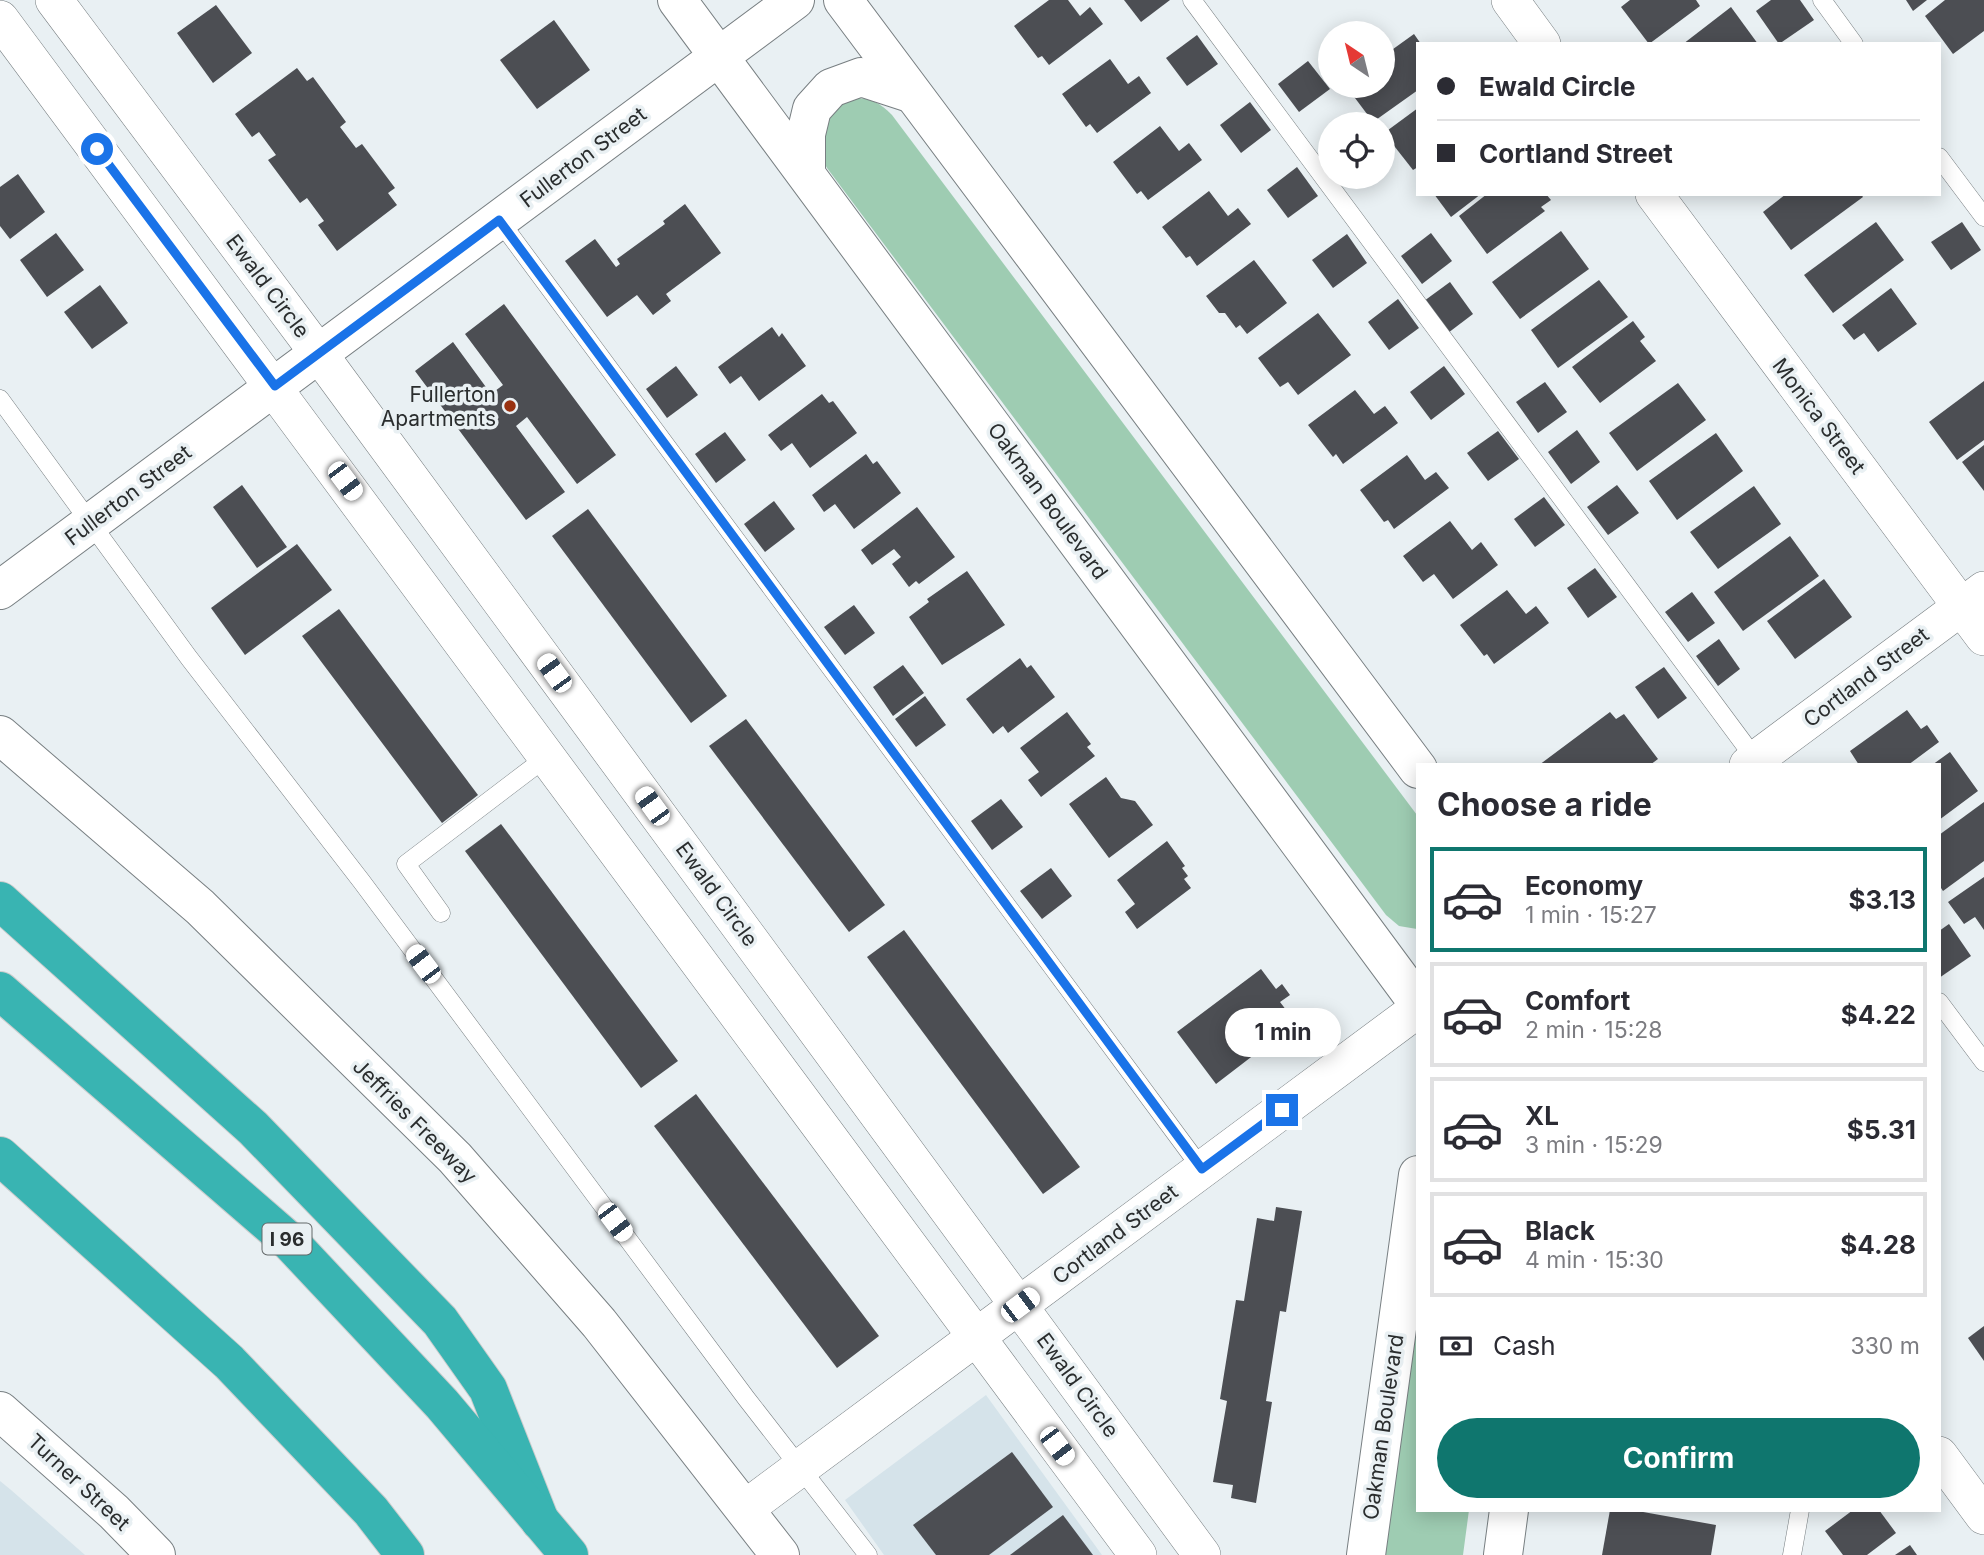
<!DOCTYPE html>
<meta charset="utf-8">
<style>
:root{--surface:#fff;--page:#f7f7f7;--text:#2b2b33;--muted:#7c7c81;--line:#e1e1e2;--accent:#0f766e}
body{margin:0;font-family:Inter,sans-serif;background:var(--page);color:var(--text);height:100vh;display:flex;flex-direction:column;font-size:26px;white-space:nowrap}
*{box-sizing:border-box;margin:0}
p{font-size:23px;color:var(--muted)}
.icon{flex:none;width:38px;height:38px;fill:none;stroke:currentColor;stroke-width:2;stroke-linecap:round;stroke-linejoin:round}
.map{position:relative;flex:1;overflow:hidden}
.drawer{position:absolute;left:1416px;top:763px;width:525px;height:749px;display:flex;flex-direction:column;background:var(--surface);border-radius:0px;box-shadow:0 4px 18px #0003}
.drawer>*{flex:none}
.hud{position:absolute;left:1416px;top:42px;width:525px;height:154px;border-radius:0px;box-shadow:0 4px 18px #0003;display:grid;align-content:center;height:154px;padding:0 21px;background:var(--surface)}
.needle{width:46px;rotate:325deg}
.controls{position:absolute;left:1318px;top:21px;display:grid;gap:14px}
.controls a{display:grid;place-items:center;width:77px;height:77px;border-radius:50%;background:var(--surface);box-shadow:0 4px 18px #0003;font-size:35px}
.end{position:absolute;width:32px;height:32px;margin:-16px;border:9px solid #1a73e8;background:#fff;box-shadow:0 0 0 4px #fff}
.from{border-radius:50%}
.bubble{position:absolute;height:49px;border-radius:24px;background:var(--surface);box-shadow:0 4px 18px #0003;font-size:23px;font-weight:700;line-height:49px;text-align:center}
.car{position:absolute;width:21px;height:42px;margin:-21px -10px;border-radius:9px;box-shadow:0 0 5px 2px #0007;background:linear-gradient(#fff 24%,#345 0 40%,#fff 0 76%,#345 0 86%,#fff 0)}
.hud b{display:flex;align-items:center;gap:24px;height:66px;font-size:26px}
.hud b+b{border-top:2px solid var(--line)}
.hud i{width:18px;height:18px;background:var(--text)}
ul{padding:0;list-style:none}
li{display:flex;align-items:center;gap:21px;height:105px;margin:0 14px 10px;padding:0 7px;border:4px solid var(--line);border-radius:0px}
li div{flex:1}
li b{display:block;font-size:26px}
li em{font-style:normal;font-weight:700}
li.current{border-color:var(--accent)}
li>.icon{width:63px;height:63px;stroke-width:1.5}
h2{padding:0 21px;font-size:32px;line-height:84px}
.pay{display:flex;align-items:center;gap:18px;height:77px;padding:0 21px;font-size:26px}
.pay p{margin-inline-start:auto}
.cta{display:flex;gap:14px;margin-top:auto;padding:14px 21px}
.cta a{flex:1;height:80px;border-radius:42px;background:var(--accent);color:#fff;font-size:28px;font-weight:700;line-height:80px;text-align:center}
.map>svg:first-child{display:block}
.built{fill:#d5e3ea}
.green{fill:#9eccb2}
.building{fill:#4c4e53}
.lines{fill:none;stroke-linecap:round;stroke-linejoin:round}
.lane-casing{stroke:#787f82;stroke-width:19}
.street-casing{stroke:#787f82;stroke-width:38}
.secondary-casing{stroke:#787f82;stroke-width:40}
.highway-casing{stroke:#cccdcd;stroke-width:40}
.lane{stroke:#fff;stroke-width:18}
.street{stroke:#fff;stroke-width:37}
.secondary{stroke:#fff;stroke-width:38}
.highway{stroke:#39b4b2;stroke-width:38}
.route{stroke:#1a73e8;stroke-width:9}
.poi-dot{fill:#983110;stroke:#e9f0f3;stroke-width:2.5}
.labels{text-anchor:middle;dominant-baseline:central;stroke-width:7;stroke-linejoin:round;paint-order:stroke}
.shield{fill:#e9f0f3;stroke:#636869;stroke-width:2}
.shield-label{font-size:19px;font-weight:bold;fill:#2a2d2e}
.street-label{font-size:21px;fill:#2a2d2e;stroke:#e9f0f3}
.poi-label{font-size:21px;fill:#2a2d2e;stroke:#e9f0f3;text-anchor:end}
</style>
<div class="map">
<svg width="1984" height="1555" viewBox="0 0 1984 1555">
<rect width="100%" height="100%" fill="#e9f0f3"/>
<g class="built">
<polygon points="986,1395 1102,1555 884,1555 845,1500"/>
<polygon points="0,1481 11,1490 85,1555 0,1555"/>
</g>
<g class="green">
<path d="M 854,98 C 871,98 880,103 892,115 L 1417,815 L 1417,929 L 1399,926 L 1386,915 L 827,168 L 819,154 L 831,110 Z"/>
<polygon points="1417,1306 1418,1510 1469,1510 1463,1555 1380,1555"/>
</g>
<g class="building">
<polygon points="1049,0 1068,0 1080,16 1090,7 1103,24 1049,65 1042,56 1038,58 1014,26"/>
<polygon points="1124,0 1170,0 1141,22"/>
<polygon points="1630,0 1696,0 1700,6 1649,44 1621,7"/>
<polygon points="1771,0 1800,0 1814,20 1779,44 1756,11"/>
<polygon points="1906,0 1927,0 1913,11"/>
<polygon points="1945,0 1984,0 1984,31 1953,54 1925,16"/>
<polygon points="216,5 252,53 213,83 177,33"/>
<polygon points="1731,7 1758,44 1683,44"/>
<polygon points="554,20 590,70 537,109 500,60"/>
<polygon points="1414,34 1421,44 1418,44 1418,90 1373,122 1346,86 1382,86 1382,57"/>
<polygon points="1197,35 1218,64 1187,86 1166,58"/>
<polygon points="1110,59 1128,84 1139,76 1151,93 1097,133 1090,124 1086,127 1062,94"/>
<polygon points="1308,61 1330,89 1299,112 1278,84"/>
<polygon points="297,68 307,81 313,77 346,122 340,127 356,148 362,144 395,188 388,193 397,205 337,251 318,225 324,221 307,198 300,203 268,160 276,155 259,132 252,137 235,114"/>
<polygon points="1250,102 1271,130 1241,153 1220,125"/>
<polygon points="1418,108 1418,167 1413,170 1384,133"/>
<polygon points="1160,126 1179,151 1189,143 1202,160 1148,200 1141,191 1137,194 1113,162"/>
<polygon points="1297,167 1318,196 1288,218 1267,190"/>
<polygon points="18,174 45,212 10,239 0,226 0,187"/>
<polygon points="1209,191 1228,216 1238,208 1251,224 1197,266 1190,256 1186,258 1162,227"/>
<polygon points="1434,194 1481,194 1451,217"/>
<polygon points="1487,194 1546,194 1551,200 1541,207 1545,211 1487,254 1459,216"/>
<polygon points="1786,194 1861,194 1863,197 1791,250 1763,212"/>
<polygon points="685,204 721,253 666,294 671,301 653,315 637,295 607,317 565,261 595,239 616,267 620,264 617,259 665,224 663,221"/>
<polygon points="1876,222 1904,260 1833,313 1804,275"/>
<polygon points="1962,222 1981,250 1951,270 1931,242"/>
<polygon points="1561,231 1589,269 1520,319 1492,282"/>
<polygon points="56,233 84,270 47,297 20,260"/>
<polygon points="1431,233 1452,261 1422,284 1401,256"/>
<polygon points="1347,234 1367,263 1333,288 1312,260"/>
<polygon points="1254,260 1287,303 1247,334 1240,325 1236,328 1225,313 1219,313 1206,296"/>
<polygon points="1599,280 1628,317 1558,368 1531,330"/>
<polygon points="1450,282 1473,314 1448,333 1424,301"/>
<polygon points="100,285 128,323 92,349 64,312"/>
<polygon points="1891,288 1917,324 1878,352 1864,333 1854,340 1842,325"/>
<polygon points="1398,299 1419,328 1389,350 1368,322"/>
<polygon points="504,304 616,455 577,484 527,417 516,426 565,492 526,520 415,371 453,342 491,394 503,385 465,334"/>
<polygon points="1318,313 1351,355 1298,395 1288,382 1280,387 1258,358"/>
<polygon points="1633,321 1645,337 1640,341 1656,361 1600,403 1572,367"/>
<polygon points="772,327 779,337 782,333 806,366 759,401 741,376 730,384 718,367"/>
<polygon points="676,366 698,395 667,418 646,389"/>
<polygon points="1444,366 1465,394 1431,420 1410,392"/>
<polygon points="1984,381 1984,440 1957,460 1929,422"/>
<polygon points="1545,382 1567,412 1538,433 1516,402"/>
<polygon points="1678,383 1706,420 1637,471 1609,433"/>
<polygon points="1355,390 1374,414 1385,406 1398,423 1343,464 1336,454 1333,457 1308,425"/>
<polygon points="822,394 829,403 833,401 857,433 810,468 792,443 781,451 768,435"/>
<polygon points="1577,430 1600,462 1571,484 1548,452"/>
<polygon points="1498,431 1519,459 1488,481 1467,453"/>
<polygon points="725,432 746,460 716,483 695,454"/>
<polygon points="1716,433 1743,471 1677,520 1649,481"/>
<polygon points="1984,445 1984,491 1962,462"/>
<polygon points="866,454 873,464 877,461 901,493 854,529 835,504 824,512 812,495"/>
<polygon points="1407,455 1425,480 1436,472 1449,488 1394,529 1388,520 1384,522 1360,490"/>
<polygon points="242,485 287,547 257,568 213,507"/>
<polygon points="1617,485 1639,513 1608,535 1587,507"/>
<polygon points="1754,486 1781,524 1718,569 1690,532"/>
<polygon points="1544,497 1565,525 1535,547 1514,519"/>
<polygon points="774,501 795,529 765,552 744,524"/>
<polygon points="917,507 955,557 919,584 916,581 909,587 892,564 901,557 894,549 872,565 861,550"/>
<polygon points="588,509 727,696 691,723 552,536"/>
<polygon points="1450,521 1472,550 1481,542 1498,565 1453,599 1434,574 1423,582 1403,556"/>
<polygon points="1790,536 1819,576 1743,631 1714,592"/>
<polygon points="297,544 332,590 245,655 211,608"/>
<polygon points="1595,568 1617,597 1588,618 1567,588"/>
<polygon points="967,571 1005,625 942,665 909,617 929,602 927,599"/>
<polygon points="1824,579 1852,617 1795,659 1767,621"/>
<polygon points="1507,590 1526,614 1536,606 1549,623 1494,664 1487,654 1484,656 1460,625"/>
<polygon points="1692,592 1715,623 1688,642 1665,612"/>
<polygon points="854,605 875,633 845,655 824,627"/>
<polygon points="339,609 478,795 442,823 302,636"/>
<polygon points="1719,639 1740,669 1718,686 1696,656"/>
<polygon points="1020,658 1027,668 1031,665 1055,697 1008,733 1003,726 993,734 966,699"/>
<polygon points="903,665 924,693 893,716 873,687"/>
<polygon points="1664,667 1687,698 1658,719 1635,687"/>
<polygon points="925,696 946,725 916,747 895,719"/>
<polygon points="1907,710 1921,729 1927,725 1939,742 1908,765 1859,765 1850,751"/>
<polygon points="1067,712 1091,744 1087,747 1095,756 1041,797 1028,780 1039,772 1020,748"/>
<polygon points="1610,712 1616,719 1624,714 1658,759 1650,765 1539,765"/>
<polygon points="746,719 885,905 849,932 709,746"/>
<polygon points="1950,752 1978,791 1939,820 1939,765 1932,765"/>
<polygon points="1106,777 1121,798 1135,801 1153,825 1109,858 1069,804"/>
<polygon points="1001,799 1023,827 992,850 971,821"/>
<polygon points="1984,802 1984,861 1943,891 1939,885 1939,835"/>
<polygon points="501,824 678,1061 641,1088 465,851"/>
<polygon points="1167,841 1185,866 1182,868 1188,876 1184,879 1191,888 1137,929 1125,912 1135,904 1117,880"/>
<polygon points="1051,868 1072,896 1042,919 1020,891"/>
<polygon points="1984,877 1984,930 1975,917 1964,924 1948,902"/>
<polygon points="1949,924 1971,956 1939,978 1939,931"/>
<polygon points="904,930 1080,1167 1043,1194 867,957"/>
<polygon points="1261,969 1276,989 1282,984 1290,995 1280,1002 1293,1019 1287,1038 1263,1056 1259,1051 1216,1084 1177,1032"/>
<polygon points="696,1094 879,1336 837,1368 654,1126"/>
<polygon points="1276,1207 1302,1211 1286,1312 1280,1311 1266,1401 1272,1402 1256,1503 1231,1498 1233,1485 1213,1482 1227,1401 1220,1399 1236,1300 1244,1301 1257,1218 1274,1221"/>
<polygon points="1984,1326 1984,1361 1968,1338"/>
<polygon points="1012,1452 1053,1507 989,1555 936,1555 913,1525"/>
<polygon points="1610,1510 1632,1510 1716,1525 1711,1555 1602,1555"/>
<polygon points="1853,1510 1879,1510 1896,1533 1867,1555 1843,1555 1825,1531"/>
<polygon points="1063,1515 1093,1555 1010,1555"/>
<polygon points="1910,1545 1917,1555 1895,1555"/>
</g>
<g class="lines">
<g class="lane-casing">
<g id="lane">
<polyline points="1192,0 1759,764"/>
<polyline points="1822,0 1854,44"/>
<polyline points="1939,157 1984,217"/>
<polyline points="499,220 1202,1169"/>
<polyline points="0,399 189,658 362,882 746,1398 868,1555"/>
<polyline points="441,913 406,864 548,756"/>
<polyline points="1939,1002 1984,1062"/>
<polyline points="1792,1555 1800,1510"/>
</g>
</g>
<g class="street-casing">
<g id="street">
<polyline points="54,0 319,354 1202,1555"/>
<polyline points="1510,0 1542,44"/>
<polyline points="0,19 1138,1555"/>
<polyline points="1654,194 1984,637"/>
<polyline points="1748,765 1984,590"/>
<polyline points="1939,1455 1984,1516"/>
<polyline points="746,1508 1418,1009"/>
</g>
</g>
<g class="secondary-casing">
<g id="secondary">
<polyline points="677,0 1418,1003"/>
<polyline points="843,0 1418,769"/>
<polyline points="806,172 806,134 812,109 831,88 861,77 910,93"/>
<polyline points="0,590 795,0"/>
<polyline points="0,735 200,907 455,1158 599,1323 780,1555"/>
<polyline points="0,1411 114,1512 156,1555"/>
<polyline points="1366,1555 1418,1175"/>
<polyline points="1503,1555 1509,1510"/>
</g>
</g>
<g class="highway-casing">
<g id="highway">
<polyline points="0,901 253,1128 440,1321 488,1389 540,1521"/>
<polyline points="0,991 289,1241 442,1404 569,1555"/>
<polyline points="0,1156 229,1362 371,1511 405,1555"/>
</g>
</g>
<use href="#lane" class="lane"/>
<use href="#street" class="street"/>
<use href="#secondary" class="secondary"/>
<use href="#highway" class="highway"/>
</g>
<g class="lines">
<polyline class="route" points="97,149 275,386 499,220 1202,1169 1282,1110"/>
</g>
<circle class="poi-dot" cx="510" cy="406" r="7"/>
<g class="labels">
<rect class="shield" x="262.5" y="1223.5" width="49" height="31" rx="5"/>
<g class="shield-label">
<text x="287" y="1239">I 96</text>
</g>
<g class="street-label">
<text transform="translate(583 157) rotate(-37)">Fullerton Street</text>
<text transform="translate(268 286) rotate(53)">Ewald Circle</text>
<text transform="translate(1819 416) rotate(53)">Monica Street</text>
<text transform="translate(128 495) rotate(-37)">Fullerton Street</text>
<text transform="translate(1048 501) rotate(54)">Oakman Boulevard</text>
<text transform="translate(1866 677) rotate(-37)">Cortland Street</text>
<text transform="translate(717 894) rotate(54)">Ewald Circle</text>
<text transform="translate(415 1121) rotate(45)">Jeffries Freeway</text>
<text transform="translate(1115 1234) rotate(-37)">Cortland Street</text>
<text transform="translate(1078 1385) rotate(54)">Ewald Circle</text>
<text transform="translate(1383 1427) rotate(-82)">Oakman Boulevard</text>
<text transform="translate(79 1482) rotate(43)">Turner Street</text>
</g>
<g class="poi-label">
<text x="496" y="394">Fullerton<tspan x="496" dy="24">Apartments</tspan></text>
</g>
</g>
</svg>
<div class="controls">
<a><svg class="needle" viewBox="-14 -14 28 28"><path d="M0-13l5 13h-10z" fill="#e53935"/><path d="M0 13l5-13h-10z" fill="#7c7c81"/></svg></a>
<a><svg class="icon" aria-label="locate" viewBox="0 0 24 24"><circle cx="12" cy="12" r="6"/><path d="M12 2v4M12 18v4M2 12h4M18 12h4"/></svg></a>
</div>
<i class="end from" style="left:97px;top:149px"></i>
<i class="end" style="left:1282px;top:1110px"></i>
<div class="bubble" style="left:1225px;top:1008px;width:116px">1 min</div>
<i class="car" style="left:345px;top:481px;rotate:143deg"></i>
<i class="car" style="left:554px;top:673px;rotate:324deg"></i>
<i class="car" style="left:652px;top:806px;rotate:324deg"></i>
<i class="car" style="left:423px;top:964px;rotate:323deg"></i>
<i class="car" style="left:615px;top:1222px;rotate:143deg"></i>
<i class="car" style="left:1020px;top:1305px;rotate:53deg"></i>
<i class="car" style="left:1057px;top:1446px;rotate:143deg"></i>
<div class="hud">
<b><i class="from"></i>Ewald Circle</b>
<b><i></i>Cortland Street</b>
</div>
<section class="drawer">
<h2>Choose a ride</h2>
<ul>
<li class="current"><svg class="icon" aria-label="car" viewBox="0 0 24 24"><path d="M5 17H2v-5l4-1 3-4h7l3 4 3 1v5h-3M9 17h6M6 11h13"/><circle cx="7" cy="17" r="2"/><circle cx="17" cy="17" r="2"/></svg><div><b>Economy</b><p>1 min · 15:27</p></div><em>$3.13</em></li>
<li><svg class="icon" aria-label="car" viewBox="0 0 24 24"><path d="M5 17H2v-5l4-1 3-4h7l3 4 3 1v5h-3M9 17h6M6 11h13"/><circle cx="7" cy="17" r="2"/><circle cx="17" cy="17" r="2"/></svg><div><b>Comfort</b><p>2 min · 15:28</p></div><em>$4.22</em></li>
<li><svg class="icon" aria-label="car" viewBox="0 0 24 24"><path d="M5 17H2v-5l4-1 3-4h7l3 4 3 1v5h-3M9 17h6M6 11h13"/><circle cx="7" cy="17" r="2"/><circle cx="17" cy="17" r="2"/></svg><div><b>XL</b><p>3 min · 15:29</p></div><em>$5.31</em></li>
<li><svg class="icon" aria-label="car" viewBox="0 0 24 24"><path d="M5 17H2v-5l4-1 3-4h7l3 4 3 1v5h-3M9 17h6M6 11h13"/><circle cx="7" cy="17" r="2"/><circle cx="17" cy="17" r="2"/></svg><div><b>Black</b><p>4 min · 15:30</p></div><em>$4.28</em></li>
</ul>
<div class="pay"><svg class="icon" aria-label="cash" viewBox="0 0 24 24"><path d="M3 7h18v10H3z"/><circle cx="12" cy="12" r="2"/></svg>Cash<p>330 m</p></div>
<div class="cta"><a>Confirm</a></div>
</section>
</div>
